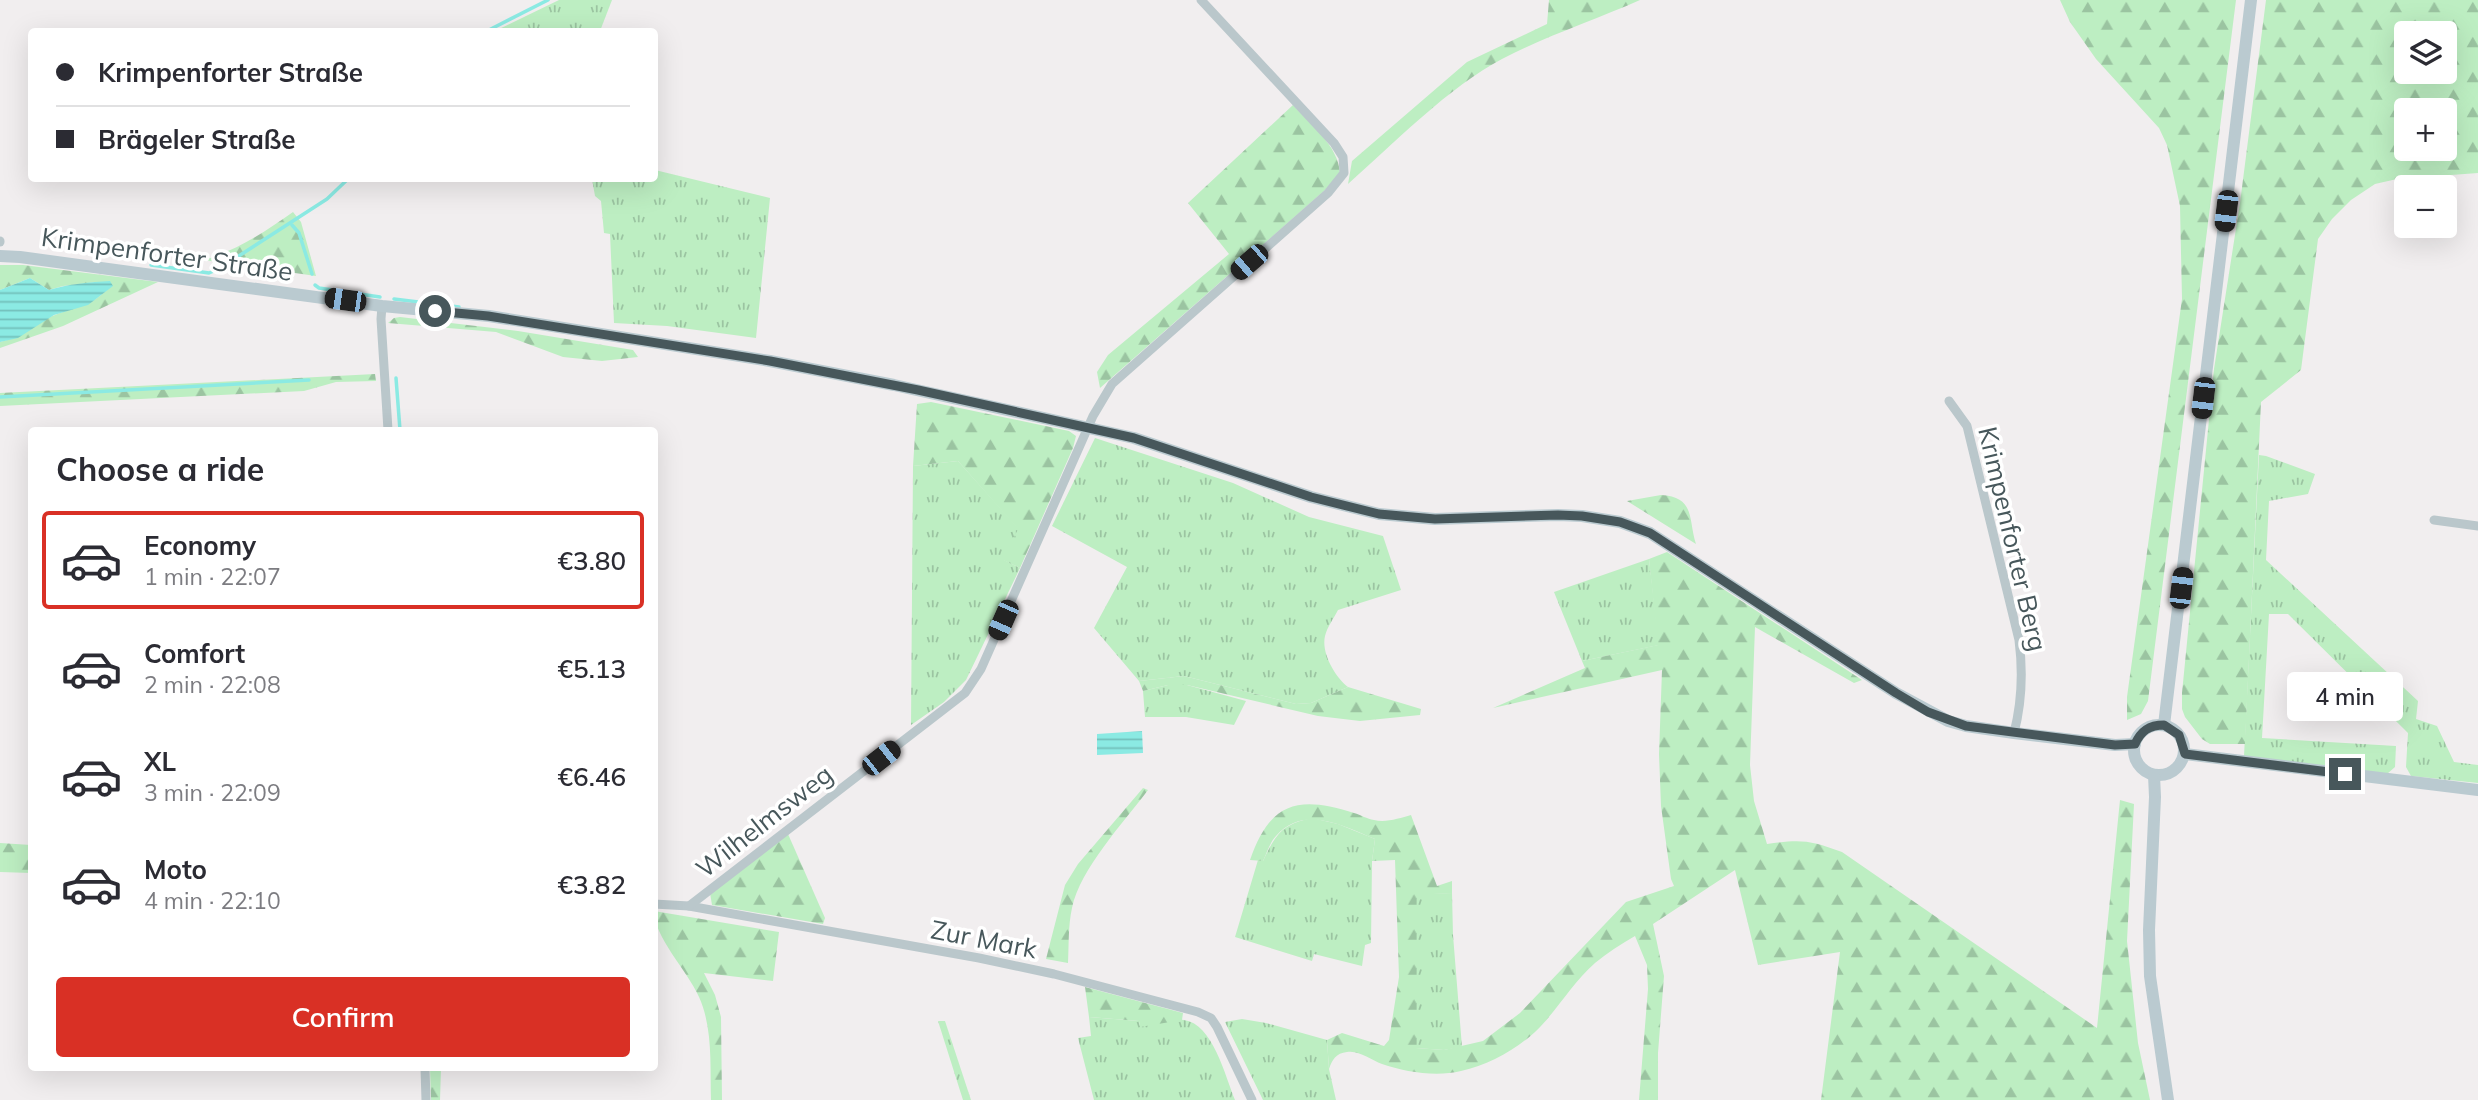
<!DOCTYPE html>
<meta charset="utf-8">
<style>
:root{--surface:#fff;--page:#f7f7f7;--text:#2b2b33;--muted:#7c7c81;--line:#e1e1e2;--accent:#d93025}
body{margin:0;font-family:Mulish,sans-serif;background:var(--page);color:var(--text);height:100vh;display:flex;flex-direction:column;font-size:26px;white-space:nowrap}
*{box-sizing:border-box;margin:0}
p{font-size:23px;color:var(--muted)}
.icon{flex:none;width:38px;height:38px;fill:none;stroke:currentColor;stroke-width:2;stroke-linecap:round;stroke-linejoin:round}
.map{position:relative;flex:1;overflow:hidden}
.panel{position:absolute;left:28px;top:427px;width:630px;height:644px;display:flex;flex-direction:column;background:var(--surface);border-radius:7px;box-shadow:0 7px 28px #0002}
.panel>*{flex:none}
.top-card{position:absolute;left:28px;top:28px;width:630px;height:154px;border-radius:7px;box-shadow:0 7px 28px #0002;display:grid;align-content:center;height:154px;padding:0 28px;background:var(--surface)}
.controls{position:absolute;left:2394px;top:21px;display:grid;gap:14px}
.controls a{display:grid;place-items:center;width:63px;height:63px;border-radius:7px;background:var(--surface);box-shadow:0 7px 28px #0002;font-size:35px}
.end{position:absolute;width:32px;height:32px;margin:-16px;border:9px solid #47575b;background:#fff;box-shadow:0 0 0 4px #fff}
.from{border-radius:50%}
.bubble{position:absolute;height:49px;border-radius:7px;background:var(--surface);box-shadow:0 7px 28px #0002;font-size:23px;font-weight:600;line-height:49px;text-align:center}
.car{position:absolute;width:21px;height:42px;margin:-21px -10px;border-radius:9px;box-shadow:0 0 5px 2px #0007;background:linear-gradient(#222 24%,#8ab4d8 0 40%,#222 0 76%,#8ab4d8 0 86%,#222 0)}
.top-card b{display:flex;align-items:center;gap:24px;height:66px;font-size:26px}
.top-card b+b{border-top:2px solid var(--line)}
.top-card i{width:18px;height:18px;background:var(--text)}
ul{padding:0;list-style:none}
li{display:flex;align-items:center;gap:21px;height:98px;margin:0 14px 10px;padding:0 14px;border:4px solid transparent;border-radius:7px}
li div{flex:1}
li b{display:block;font-size:26px}
li em{font-style:normal;font-weight:600}
li.selected{border-color:var(--accent)}
li>.icon{width:63px;height:63px;stroke-width:1.5}
h2{padding:0 28px;font-size:32px;line-height:84px}
.cta{display:flex;gap:14px;margin-top:auto;padding:14px 28px}
.cta a{flex:1;height:80px;border-radius:7px;background:var(--accent);color:#fff;font-size:28px;font-weight:600;line-height:80px;text-align:center}
.map>svg:first-child{display:block}
.grass{fill:url(#grass-tufts)}
.forest{fill:url(#forest-firs);fill-rule:evenodd}
.water{fill:url(#water-rules)}
.lines{fill:none;stroke-linecap:round;stroke-linejoin:round}
.stream{stroke:#8beae3;stroke-width:3.5}
.street{stroke:#bac7cb;stroke-width:9}
.secondary{stroke:#bacad0;stroke-width:12}
.route{stroke:#47575b;stroke-width:9}
.labels{text-anchor:middle;dominant-baseline:central;stroke-width:7;stroke-linejoin:round;paint-order:stroke}
.street-label{font-size:26px;fill:#47575b;stroke:#fff}
</style>
<div class="map">
<svg width="2478" height="1100" viewBox="0 0 2478 1100">
<defs>
<pattern id="grass-tufts" width="24" height="20" patternUnits="userSpaceOnUse" patternTransform="scale(1.75)"><rect width="24" height="20" fill="#bdeec2"/><path d="M3 7l-1-3M5 7V3M7 7l1-3M15 17l-1-3M17 17v-4M19 17l1-3" fill="none" stroke="#9bc4a1"/></pattern>
<pattern id="forest-firs" width="22" height="20" patternUnits="userSpaceOnUse" patternTransform="scale(1.75)"><rect width="22" height="20" fill="#bdeec2"/><path d="M5 1l3.5 6h-7zM16 11l3.5 6h-7z" fill="#9bc4a1"/></pattern>
<pattern id="water-rules" width="6" height="5" patternUnits="userSpaceOnUse" patternTransform="scale(1.75)"><rect width="6" height="5" fill="#8beae3"/><path d="M0 2.5h6" fill="none" stroke="#73c0bb"/></pattern>
</defs>
<rect width="100%" height="100%" fill="#f1eeef"/>
<g class="grass">
<polygon points="559,0 612,0 600,31 495,31"/>
<polygon points="655,170 770,198 756,338 667,326 614,323 610,234 604,233 601,201 595,196 592,179 654,178"/>
<path d="M 1095,438 L 1233,483 L 1309,517 L 1383,536 L 1401,590 L 1338,610 C 1334,618 1327,627 1325,636 C 1321,653 1335,677 1348,687 L 1311,703 L 1296,704 L 1184,676 L 1139,681 L 1094,628 L 1127,567 L 1052,526 Z"/>
<polygon points="2259,455 2266,456 2315,474 2308,494 2269,501 2266,560 2418,701 2416,719 2437,726 2454,762 2478,765 2478,783 2411,776 2406,767 2408,733 2288,614 2269,614 2262,738 2396,746 2395,767 2387,774 2244,756"/>
<polygon points="958,461 1019,529 1004,560 1020,568 966,680 944,702 911,725 913,466"/>
<polygon points="1649,559 1659,645 1582,661 1554,592"/>
<polygon points="1168,685 1187,685 1246,701 1234,725 1186,717 1145,717 1143,691"/>
<path d="M 1312,818 L 1338,824 L 1375,839 L 1372,861 L 1371,943 L 1365,945 L 1362,966 L 1314,954 L 1312,961 L 1235,937 L 1258,860 L 1263,861 C 1276,834 1282,824 1312,818 Z"/>
<polygon points="1452,893 1453,935 1462,1047 1444,1050 1415,1048 1416,894"/>
<path d="M 1089,1017 L 1139,1021 L 1140,1026 C 1154,1024 1170,1019 1184,1020 C 1213,1024 1225,1076 1235,1100 L 1094,1100 L 1078,1038 L 1091,1036 Z"/>
<polygon points="1242,1019 1266,1023 1327,1040 1329,1069 1336,1100 1263,1100 1225,1022"/>
<polygon points="938,1021 945,1021 971,1100 963,1100"/>
</g>
<g class="forest">
<path d="M 1549,0 L 1640,0 C 1595,20 1546,36 1502,59 C 1450,86 1393,144 1348,184 L 1352,161 L 1467,62 L 1547,24 Z"/>
<polygon points="2060,0 2236,0 2148,701 2141,714 2127,720 2127,697 2182,299 2180,206 2167,145 2159,128 2096,59 2070,22"/>
<path d="M 2266,0 L 2478,0 L 2478,173 L 2397,179 L 2375,184 L 2351,200 L 2332,219 L 2318,239 L 2301,370 L 2261,402 L 2245,744 L 2210,744 L 2202,739 L 2185,717 L 2182,709 L 2182,693 L 2214,369 L 2240,203 ZM 2406,33 L 2445,33 L 2445,72 L 2406,72 ZM 2406,110 L 2445,110 L 2445,149 L 2406,149 Z"/>
<path d="M 1293,105 C 1311,125 1338,145 1340,173 L 1325,190 L 1100,388 L 1097,372 L 1108,355 L 1229,254 L 1188,203 Z"/>
<path d="M 293,212 L 301,222 L 316,276 L 204,260 C 237,250 265,232 293,212 Z"/>
<path d="M 0,265 L 23,265 L 158,282 L 63,326 L 0,348 L 0,342 C 25,336 33,323 55,315 C 80,305 88,308 109,288 L 97,282 L 63,286 L 49,290 L 30,278 L 0,290 Z"/>
<polygon points="400,317 518,331 633,350 638,357 602,361 563,357 496,332 388,323 394,318"/>
<polygon points="375,374 376,381 336,382 304,391 0,406 0,393"/>
<polygon points="931,402 1069,431 1076,436 1073,448 1020,568 1003,560 1018,529 958,461 913,466 917,404"/>
<path d="M 1661,495 C 1696,497 1688,520 1696,544 L 1627,501 Z"/>
<path d="M 1667,552 L 1862,680 L 1854,683 L 1755,627 L 1750,765 L 1754,801 L 1767,844 C 1801,839 1810,840 1842,852 L 2097,1028 L 2120,800 L 2134,804 L 2127,941 L 2138,1043 L 2150,1100 L 1821,1100 L 1840,952 L 1758,965 L 1735,870 L 1653,924 L 1664,976 L 1658,1053 L 1658,1100 L 1639,1100 L 1648,989 L 1647,965 L 1635,936 C 1621,944 1607,953 1595,963 C 1572,983 1557,1011 1535,1032 C 1514,1051 1488,1065 1461,1071 C 1436,1077 1405,1072 1382,1064 C 1371,1060 1359,1050 1347,1052 C 1336,1053 1332,1060 1329,1069 L 1327,1040 L 1342,1033 L 1384,1046 L 1389,1040 L 1399,977 L 1395,860 L 1372,861 L 1375,839 C 1343,826 1304,804 1276,836 C 1270,842 1267,853 1263,861 L 1250,860 C 1270,802 1298,795 1354,813 C 1361,815 1367,819 1374,820 C 1386,823 1400,818 1411,815 L 1437,886 L 1452,881 L 1452,893 L 1416,895 L 1416,1048 L 1444,1050 L 1483,1041 L 1520,1013 L 1626,902 L 1674,886 L 1671,879 L 1661,806 L 1659,754 L 1662,670 L 1493,708 L 1585,668 L 1582,661 L 1658,645 L 1649,559 Z"/>
<polygon points="1184,676 1296,704 1311,703 1348,687 1421,709 1420,715 1360,721 1318,716 1187,685 1168,685 1143,691 1139,681"/>
<path d="M 1143,788 L 1148,790 C 1124,822 1080,869 1072,908 C 1068,926 1069,945 1068,963 L 1046,959 L 1065,885 L 1078,864 Z"/>
<polygon points="788,834 825,918 823,924 712,905 710,893"/>
<polygon points="0,843 31,845 31,873 0,872"/>
<path d="M 654,911 L 779,932 L 773,981 L 704,973 L 715,995 L 721,1017 L 722,1100 L 711,1100 C 710,1066 713,1028 699,997 C 687,970 654,937 654,911 Z"/>
<polygon points="1085,987 1183,1013 1182,1020 1140,1027 1139,1021 1089,1017"/>
<polygon points="430,1068 441,1068 440,1100 431,1100"/>
</g>
<g class="water">
<path d="M 30,278 L 49,290 C 68,284 90,282 110,281 L 113,286 L 88,305 L 54,315 L 18,338 L 0,342 L 0,290 Z"/>
<polygon points="1142,731 1143,753 1097,755 1097,734"/>
</g>
<g class="lines">
<g class="stream">
<polyline points="485,32 548,0"/>
<polyline points="292,225 299,233 312,274"/>
<polyline points="231,261 327,199 349,178"/>
<polyline points="151,265 209,273 216,270"/>
<polyline points="315,285 319,288 380,297"/>
<polyline points="394,299 459,307"/>
<polyline points="396,378 400,430"/>
<polyline points="0,397 309,380"/>
</g>
<g class="street">
<polyline points="0,241 0,242"/>
<polyline points="382,306 381,319 388,430"/>
<path d="M 1949,401 L 1967,426 L 2019,640 C 2023,671 2022,702 2014,733"/>
<polyline points="2434,520 2478,526"/>
<polyline points="654,904 689,906 979,958 1054,974 1198,1012 1211,1018 1217,1027 1252,1100"/>
<polyline points="689,906 965,693 981,669 1093,416 1112,384 1328,193 1344,173 1343,157 1334,143 1201,0"/>
<polyline points="425,1068 426,1100"/>
</g>
<g class="secondary">
<polyline points="0,256 20,257 382,306 489,316 770,361 894,385 1134,438 1311,497 1379,514 1435,519 1558,515 1582,516 1620,522 1650,533 1896,693 1948,721 1966,726 2014,733 2115,745 2135,744"/>
<polyline points="2164,725 2251,0"/>
<circle cx="2159" cy="750" r="25"/>
<polyline points="2185,754 2478,790"/>
<polyline points="2154,775 2155,797 2149,930 2150,976 2168,1100"/>
</g>
</g>
<g class="lines">
<path class="route" d="M 435,311 L 488,316 L 770,361 L 918,390 L 1134,438 L 1311,497 L 1379,514 L 1435,519 L 1558,515 L 1582,516 L 1620,522 L 1650,533 L 1896,693 L 1928,712 L 1966,726 L 2115,745 L 2135,744 C 2141,731 2149,725 2164,725 L 2179,735 L 2185,754 L 2345,774"/>
</g>
<g class="labels">
<g class="street-label">
<text transform="translate(167 254) rotate(8)">Krimpenforter Straße</text>
<text transform="translate(2013 539) rotate(77)">Krimpenforter Berg</text>
<text transform="translate(764 821) rotate(-38)">Wilhelmsweg</text>
<text transform="translate(984 939) rotate(11)">Zur Mark</text>
</g>
</g>
</svg>
<div class="controls">
<a><svg class="icon" aria-label="layers" viewBox="0 0 24 24"><path d="M12 4l9 5-9 5-9-5zM3 14l9 5 9-5"/></svg></a>
<a>+</a>
<a>−</a>
</div>
<i class="end from" style="left:435px;top:311px"></i>
<i class="end" style="left:2345px;top:774px"></i>
<div class="bubble" style="left:2287px;top:672px;width:116px">4 min</div>
<i class="car" style="left:2226px;top:211px;rotate:187deg"></i>
<i class="car" style="left:1249px;top:262px;rotate:229deg"></i>
<i class="car" style="left:345px;top:300px;rotate:278deg"></i>
<i class="car" style="left:2203px;top:398px;rotate:187deg"></i>
<i class="car" style="left:2181px;top:588px;rotate:7deg"></i>
<i class="car" style="left:1003px;top:620px;rotate:204deg"></i>
<i class="car" style="left:881px;top:758px;rotate:52deg"></i>
<div class="top-card">
<b><i class="from"></i>Krimpenforter Straße</b>
<b><i></i>Brägeler Straße</b>
</div>
<section class="panel">
<h2>Choose a ride</h2>
<ul>
<li class="selected"><svg class="icon" aria-label="car" viewBox="0 0 24 24"><path d="M5 17H2v-5l4-1 3-4h7l3 4 3 1v5h-3M9 17h6M6 11h13"/><circle cx="7" cy="17" r="2"/><circle cx="17" cy="17" r="2"/></svg><div><b>Economy</b><p>1 min · 22:07</p></div><em>€3.80</em></li>
<li><svg class="icon" aria-label="car" viewBox="0 0 24 24"><path d="M5 17H2v-5l4-1 3-4h7l3 4 3 1v5h-3M9 17h6M6 11h13"/><circle cx="7" cy="17" r="2"/><circle cx="17" cy="17" r="2"/></svg><div><b>Comfort</b><p>2 min · 22:08</p></div><em>€5.13</em></li>
<li><svg class="icon" aria-label="car" viewBox="0 0 24 24"><path d="M5 17H2v-5l4-1 3-4h7l3 4 3 1v5h-3M9 17h6M6 11h13"/><circle cx="7" cy="17" r="2"/><circle cx="17" cy="17" r="2"/></svg><div><b>XL</b><p>3 min · 22:09</p></div><em>€6.46</em></li>
<li><svg class="icon" aria-label="car" viewBox="0 0 24 24"><path d="M5 17H2v-5l4-1 3-4h7l3 4 3 1v5h-3M9 17h6M6 11h13"/><circle cx="7" cy="17" r="2"/><circle cx="17" cy="17" r="2"/></svg><div><b>Moto</b><p>4 min · 22:10</p></div><em>€3.82</em></li>
</ul>
<div class="cta"><a>Confirm</a></div>
</section>
</div>
